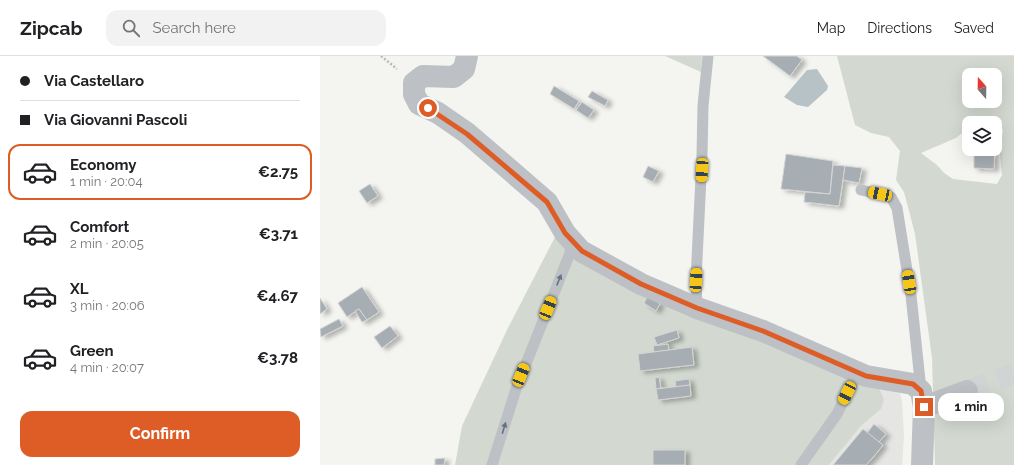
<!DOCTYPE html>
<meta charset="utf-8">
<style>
:root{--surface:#fff;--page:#f2f2f2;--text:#202124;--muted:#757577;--line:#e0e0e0;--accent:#de5d27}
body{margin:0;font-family:Raleway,sans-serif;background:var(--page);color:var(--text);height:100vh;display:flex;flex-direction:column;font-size:15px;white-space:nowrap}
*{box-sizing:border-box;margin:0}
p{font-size:13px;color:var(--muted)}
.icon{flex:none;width:22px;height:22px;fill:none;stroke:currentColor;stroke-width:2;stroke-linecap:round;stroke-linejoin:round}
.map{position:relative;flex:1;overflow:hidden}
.details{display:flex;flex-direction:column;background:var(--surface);width:320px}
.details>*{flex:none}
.hud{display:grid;align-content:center;height:88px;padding:0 20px;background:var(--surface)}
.needle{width:26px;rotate:340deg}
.fabs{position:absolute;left:642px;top:12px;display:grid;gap:8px}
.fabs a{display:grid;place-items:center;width:40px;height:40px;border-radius:8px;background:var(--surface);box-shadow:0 4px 16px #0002;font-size:20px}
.end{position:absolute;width:18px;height:18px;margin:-9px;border:5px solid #de5d27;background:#fff;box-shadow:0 0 0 2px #fff}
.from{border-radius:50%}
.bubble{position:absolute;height:28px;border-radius:12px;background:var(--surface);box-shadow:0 4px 16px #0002;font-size:13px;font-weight:700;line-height:28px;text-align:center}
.car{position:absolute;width:12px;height:24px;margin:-12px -6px;border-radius:5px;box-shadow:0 0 3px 1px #0007;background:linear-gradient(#f5c518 24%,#345 0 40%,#f5c518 0 76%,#345 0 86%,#f5c518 0)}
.hud b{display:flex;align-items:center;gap:14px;height:38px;font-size:15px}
.hud b+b{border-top:1px solid var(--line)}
.hud i{width:10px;height:10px;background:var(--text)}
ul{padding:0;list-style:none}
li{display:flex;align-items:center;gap:12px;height:56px;margin:0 8px 6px;padding:0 12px;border:2px solid transparent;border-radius:12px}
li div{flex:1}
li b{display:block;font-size:15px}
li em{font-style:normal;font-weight:700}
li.current{border-color:var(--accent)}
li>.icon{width:36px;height:36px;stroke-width:1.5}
.primary-button{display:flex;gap:8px;margin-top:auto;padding:8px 20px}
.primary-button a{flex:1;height:46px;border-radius:12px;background:var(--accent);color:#fff;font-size:16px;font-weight:700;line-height:46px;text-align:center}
header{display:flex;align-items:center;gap:24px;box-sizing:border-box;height:56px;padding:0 20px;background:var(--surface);border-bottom:1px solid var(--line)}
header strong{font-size:19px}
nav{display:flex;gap:22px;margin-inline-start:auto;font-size:14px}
.search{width:280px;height:36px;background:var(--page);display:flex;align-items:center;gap:10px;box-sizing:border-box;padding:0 14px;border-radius:12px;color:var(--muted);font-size:15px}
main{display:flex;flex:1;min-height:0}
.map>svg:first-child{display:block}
.built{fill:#e5e6e4}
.green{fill:#d3d9d0;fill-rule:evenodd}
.water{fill:#b7c2c7}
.building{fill:#a6adb3;stroke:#d5d5d3;filter:url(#shadow)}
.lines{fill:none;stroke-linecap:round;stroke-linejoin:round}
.minor-tunnel{stroke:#d0d4d4;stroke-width:22;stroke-dasharray:22 11;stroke-linecap:butt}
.path{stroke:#b7b9bc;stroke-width:2.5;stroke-dasharray:2 2;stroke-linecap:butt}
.service{stroke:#bdc0c4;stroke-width:11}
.minor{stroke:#bdc0c4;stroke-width:22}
.oneway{fill:#647281}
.route{stroke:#de5d27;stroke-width:5}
</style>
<header>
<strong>Zipcab</strong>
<div class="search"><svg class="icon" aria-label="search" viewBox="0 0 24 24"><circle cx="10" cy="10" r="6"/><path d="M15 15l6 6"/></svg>Search here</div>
<nav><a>Map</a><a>Directions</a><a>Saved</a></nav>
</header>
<main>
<section class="details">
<div class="hud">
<b><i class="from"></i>Via Castellaro</b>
<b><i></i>Via Giovanni Pascoli</b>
</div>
<ul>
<li class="current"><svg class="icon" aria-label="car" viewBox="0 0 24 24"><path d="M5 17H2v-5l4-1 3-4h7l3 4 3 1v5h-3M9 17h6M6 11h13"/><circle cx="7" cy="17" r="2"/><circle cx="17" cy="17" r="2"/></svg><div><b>Economy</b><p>1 min · 20:04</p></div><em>€2.75</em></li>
<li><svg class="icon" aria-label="car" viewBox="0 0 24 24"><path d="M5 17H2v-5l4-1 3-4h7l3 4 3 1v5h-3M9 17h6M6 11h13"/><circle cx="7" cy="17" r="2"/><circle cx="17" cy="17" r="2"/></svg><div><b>Comfort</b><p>2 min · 20:05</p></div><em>€3.71</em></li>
<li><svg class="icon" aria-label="car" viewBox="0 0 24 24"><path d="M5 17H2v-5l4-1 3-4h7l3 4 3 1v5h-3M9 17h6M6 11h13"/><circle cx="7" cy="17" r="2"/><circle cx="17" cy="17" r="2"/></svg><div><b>XL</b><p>3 min · 20:06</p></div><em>€4.67</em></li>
<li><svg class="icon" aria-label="car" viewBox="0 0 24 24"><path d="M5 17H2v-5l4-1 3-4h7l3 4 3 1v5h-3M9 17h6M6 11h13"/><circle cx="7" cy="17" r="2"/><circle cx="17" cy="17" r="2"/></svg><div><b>Green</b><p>4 min · 20:07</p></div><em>€3.78</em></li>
</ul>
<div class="primary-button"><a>Confirm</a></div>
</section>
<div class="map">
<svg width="694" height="409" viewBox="0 0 694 409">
<defs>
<filter id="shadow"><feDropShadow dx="4.5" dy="2.5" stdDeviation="2" flood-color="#0004"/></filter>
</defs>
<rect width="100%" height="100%" fill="#f4f4f0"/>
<polygon class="built" points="559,332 580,337 582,345 584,380 582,409 509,409 542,369 561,353"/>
<g class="green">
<polygon points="345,0 382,0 381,16"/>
<path d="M 517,0 L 694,0 L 694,409 L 615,409 L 612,302 L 595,178 L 584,136 L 576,124 L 580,95 L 569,81 L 551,77 L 535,69 ZM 649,19 L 675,19 L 675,45 L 649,45 ZM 649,67 L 675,67 L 675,72 L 683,73 L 680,98 L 682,119 L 677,128 L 633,123 L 624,117 L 617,109 L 601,97 L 636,82 L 649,71 Z"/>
<polygon points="245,177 257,189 559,332 564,344 561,353 542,369 509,409 135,409 142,370 187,274 235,181"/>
</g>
<polygon class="water" points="497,13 508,30 507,34 488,51 477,49 464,41 487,14"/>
<g class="building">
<polygon points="443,0 477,0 482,4 470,20"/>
<polygon points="234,30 259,45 254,53 230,38"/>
<polygon points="272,35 288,44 285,50 268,41"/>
<polygon points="262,46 274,54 268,62 256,54"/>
<polygon points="654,93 675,93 674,113 654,112"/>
<polygon points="466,98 513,105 510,138 461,133"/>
<polygon points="513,109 525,110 519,150 484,146 485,136 510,138"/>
<polygon points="328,110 339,115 333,126 323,121"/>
<polygon points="525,110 542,112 539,127 523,124"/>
<polygon points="50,128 58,140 47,147 39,135"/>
<polygon points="42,231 59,256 47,264 39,253 27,261 18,247"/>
<polygon points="328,240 340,248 336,255 324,247"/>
<polygon points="0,242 7,253 0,258"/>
<polygon points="39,253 47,264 42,266 35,255"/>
<polygon points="19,263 23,270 1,281 0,273"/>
<polygon points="70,270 78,280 62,292 54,281"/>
<polygon points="357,274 359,282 337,289 334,281"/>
<polygon points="348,288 349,294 334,296 333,290"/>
<polygon points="372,291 374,309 320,315 318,298"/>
<polygon points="339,321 341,333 336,333 335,322"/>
<polygon points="369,323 370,329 356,331 355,325"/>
<polygon points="370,329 371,340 338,344 336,333"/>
<polygon points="554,368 566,378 559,386 547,377"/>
<polygon points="543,373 563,389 555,399 546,409 513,409"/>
<rect x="333" y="394" width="32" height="15"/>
<polygon points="125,402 124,409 115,409 115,403"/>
</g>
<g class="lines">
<polyline class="minor-tunnel" points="647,335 694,318"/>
<polyline class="path" points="61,0 77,13"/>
<g class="service">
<polyline points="541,134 571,141 577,152 591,239 601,334"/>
<polyline points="377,252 376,224 382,100 383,50 388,0"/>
<polyline points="172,409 196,333 254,187"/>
<polyline points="481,409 517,358 538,316"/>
</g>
<g class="minor">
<polyline points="147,0 144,13 134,21 103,20 94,27 94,38 99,48 118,57 147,77 227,146 245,177 261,195 321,228 377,252 443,275 546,320 593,328 601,335 604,351 602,409"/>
<polyline points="604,351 647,335"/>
</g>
</g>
<defs><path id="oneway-solid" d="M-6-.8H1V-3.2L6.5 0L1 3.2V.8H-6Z"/></defs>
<g class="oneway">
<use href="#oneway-solid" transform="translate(239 224) rotate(-68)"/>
<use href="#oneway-solid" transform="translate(184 372) rotate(-73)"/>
</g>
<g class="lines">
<polyline class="route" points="108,52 147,78 227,146 245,177 262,195 321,228 377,252 443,275 546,320 593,328 601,335 604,351"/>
</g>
</svg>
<div class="fabs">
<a><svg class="needle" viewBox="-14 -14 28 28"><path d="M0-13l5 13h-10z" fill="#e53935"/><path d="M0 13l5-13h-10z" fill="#757577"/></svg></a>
<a><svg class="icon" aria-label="layers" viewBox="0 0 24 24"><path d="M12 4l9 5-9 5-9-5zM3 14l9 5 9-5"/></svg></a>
</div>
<i class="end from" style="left:108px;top:52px"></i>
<i class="end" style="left:604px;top:351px"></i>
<div class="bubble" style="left:618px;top:337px;width:66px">1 min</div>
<i class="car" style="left:382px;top:114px;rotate:183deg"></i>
<i class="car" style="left:560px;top:138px;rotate:282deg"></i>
<i class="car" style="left:376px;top:224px;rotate:3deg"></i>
<i class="car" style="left:589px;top:226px;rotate:351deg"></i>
<i class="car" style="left:228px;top:252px;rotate:22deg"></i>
<i class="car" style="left:201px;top:319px;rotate:22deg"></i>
<i class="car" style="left:527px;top:337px;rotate:207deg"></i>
</div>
</main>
